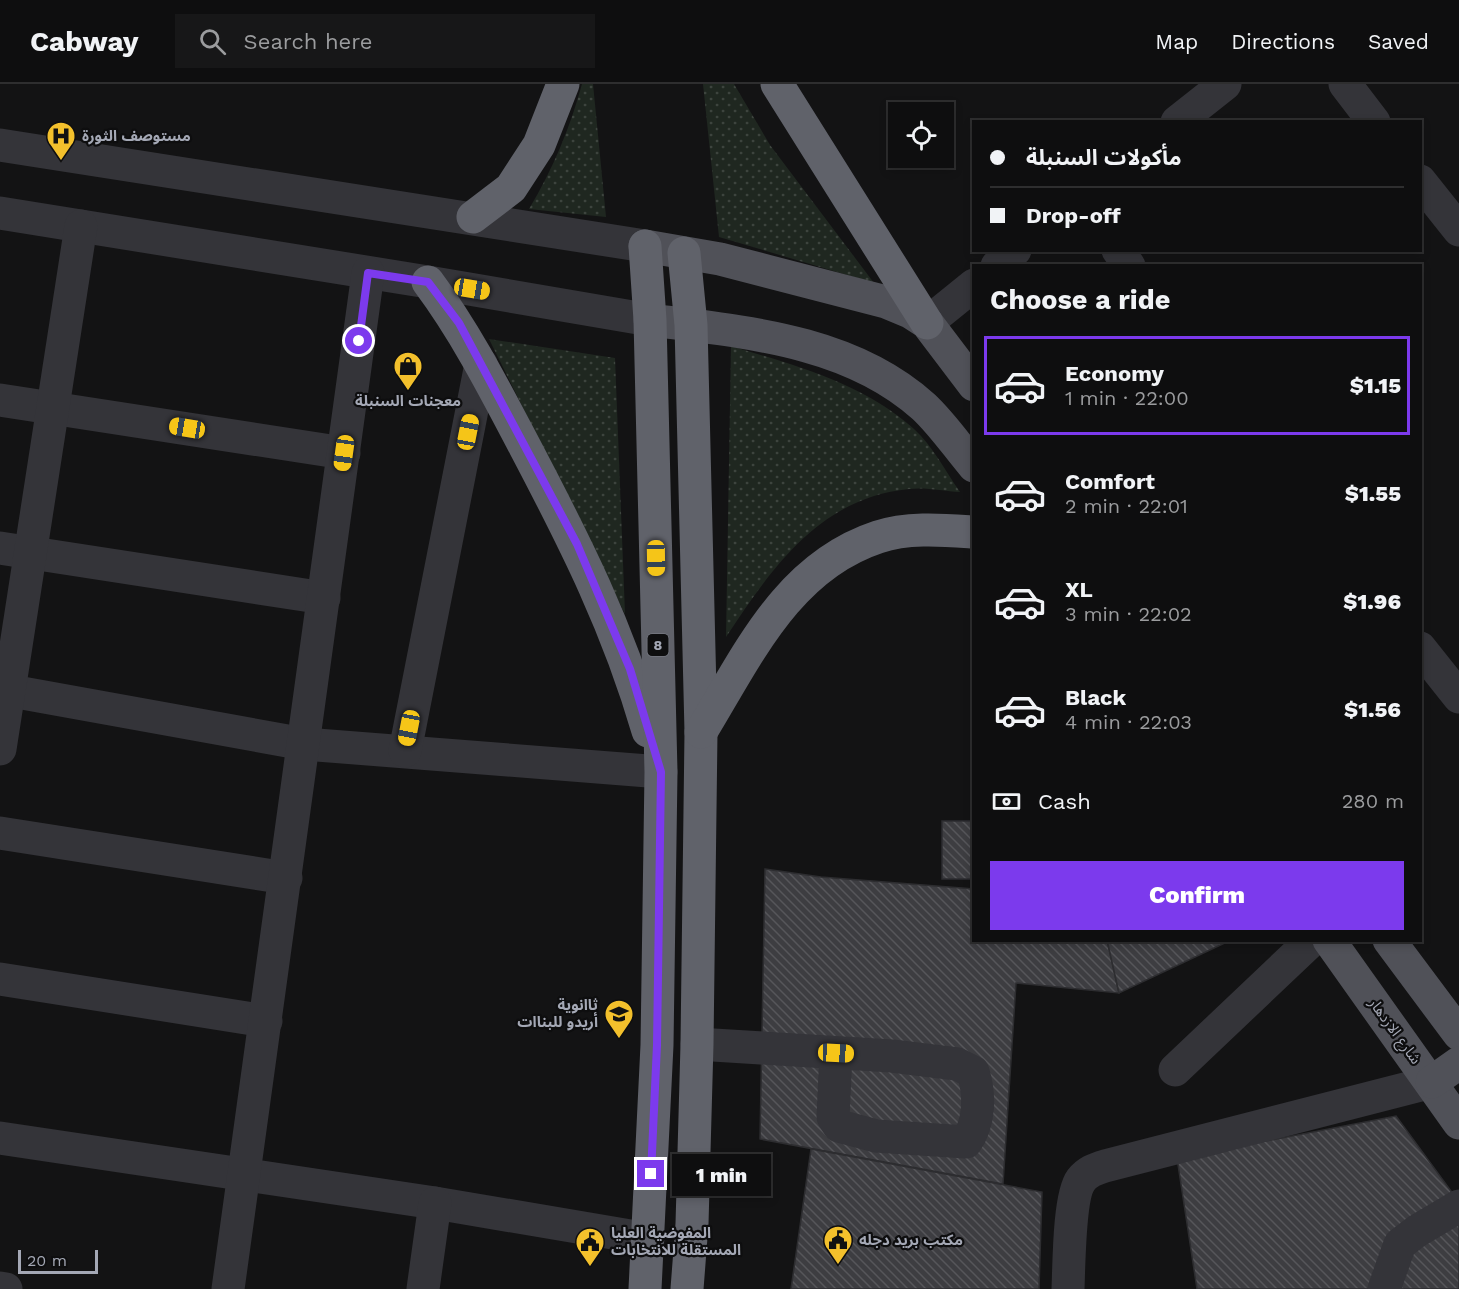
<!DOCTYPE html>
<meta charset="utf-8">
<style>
:root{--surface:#0e0e0f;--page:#171718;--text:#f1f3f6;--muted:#9b9c9e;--line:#2e2e2f;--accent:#7c3aed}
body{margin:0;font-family:"Work Sans","Noto Sans Arabic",sans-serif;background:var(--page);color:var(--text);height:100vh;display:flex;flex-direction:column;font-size:22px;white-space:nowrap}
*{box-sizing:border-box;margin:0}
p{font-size:20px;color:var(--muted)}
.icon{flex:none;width:33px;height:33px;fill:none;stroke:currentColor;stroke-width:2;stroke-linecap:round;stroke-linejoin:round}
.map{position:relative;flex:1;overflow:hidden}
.panel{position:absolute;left:972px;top:180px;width:450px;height:678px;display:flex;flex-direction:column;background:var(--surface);border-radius:0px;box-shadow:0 3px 9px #0003,0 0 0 2px var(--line)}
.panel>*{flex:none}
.banner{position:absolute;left:972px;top:36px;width:450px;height:132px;border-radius:0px;box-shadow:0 3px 9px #0003,0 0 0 2px var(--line);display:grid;align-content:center;height:132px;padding:0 18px;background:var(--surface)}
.controls{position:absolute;left:888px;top:18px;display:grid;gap:12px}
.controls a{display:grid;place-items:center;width:66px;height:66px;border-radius:0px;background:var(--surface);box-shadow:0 3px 9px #0003,0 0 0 2px var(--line);font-size:30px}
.scale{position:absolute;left:18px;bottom:15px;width:80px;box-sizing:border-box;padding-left:6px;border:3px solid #a4a8b5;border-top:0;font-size:16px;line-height:21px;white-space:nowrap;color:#a4a8b5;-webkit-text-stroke:4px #0e0e0f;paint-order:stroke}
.end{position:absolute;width:27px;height:27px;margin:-14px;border:8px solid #7c3aed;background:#fff;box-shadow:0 0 0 3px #fff}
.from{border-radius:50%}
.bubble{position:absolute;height:42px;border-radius:0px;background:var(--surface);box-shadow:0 3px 9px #0003,0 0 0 2px var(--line);font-size:20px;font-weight:800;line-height:42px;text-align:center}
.car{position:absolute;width:18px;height:36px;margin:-18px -9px;border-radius:8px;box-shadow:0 0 4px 2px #0007;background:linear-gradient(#f5c518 24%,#345 0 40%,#f5c518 0 76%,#345 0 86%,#f5c518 0)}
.banner b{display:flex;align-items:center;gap:21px;height:57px;font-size:22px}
.banner b+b{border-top:2px solid var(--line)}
.banner i{width:15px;height:15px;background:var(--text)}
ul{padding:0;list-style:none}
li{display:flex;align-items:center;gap:18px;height:99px;margin:0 12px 9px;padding:0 6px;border:3px solid transparent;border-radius:0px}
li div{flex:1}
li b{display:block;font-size:22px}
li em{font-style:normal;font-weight:800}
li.on{border-color:var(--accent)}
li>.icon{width:54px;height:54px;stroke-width:1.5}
h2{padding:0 18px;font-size:27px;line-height:72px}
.pay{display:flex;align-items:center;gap:15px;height:66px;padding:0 18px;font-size:22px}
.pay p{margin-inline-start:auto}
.primary-button{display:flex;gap:12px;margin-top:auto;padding:12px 18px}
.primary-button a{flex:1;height:69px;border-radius:0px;background:var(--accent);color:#fff;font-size:24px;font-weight:800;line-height:69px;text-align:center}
header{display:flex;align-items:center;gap:36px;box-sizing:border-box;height:84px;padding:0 30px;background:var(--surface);border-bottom:2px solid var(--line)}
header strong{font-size:28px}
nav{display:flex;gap:33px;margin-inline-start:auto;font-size:21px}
.search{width:420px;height:54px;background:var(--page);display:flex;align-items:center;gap:15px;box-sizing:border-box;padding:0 21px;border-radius:0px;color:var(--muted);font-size:22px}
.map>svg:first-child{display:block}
.park{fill:url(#park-dots)}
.building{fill:url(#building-back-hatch);stroke:#2d2d30;stroke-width:1.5}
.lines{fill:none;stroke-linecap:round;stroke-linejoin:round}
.minor{stroke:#343439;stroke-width:33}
.major{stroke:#505158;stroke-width:33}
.highway{stroke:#60626a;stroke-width:33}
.route{stroke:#7c3aed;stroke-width:8}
.labels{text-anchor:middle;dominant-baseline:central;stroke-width:4.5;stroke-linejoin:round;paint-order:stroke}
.shield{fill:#0e0e0f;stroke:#777a83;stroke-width:1.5}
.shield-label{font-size:14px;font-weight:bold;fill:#a4a8b5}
.poi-label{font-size:15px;font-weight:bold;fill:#a4a8b5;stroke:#0e0e0f;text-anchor:start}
.street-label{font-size:15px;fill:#a4a8b5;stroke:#0e0e0f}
</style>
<header>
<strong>Cabway</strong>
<div class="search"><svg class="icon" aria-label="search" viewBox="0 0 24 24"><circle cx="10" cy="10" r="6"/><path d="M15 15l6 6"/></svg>Search here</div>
<nav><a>Map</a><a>Directions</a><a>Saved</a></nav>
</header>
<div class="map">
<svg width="1459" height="1205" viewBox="0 0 1459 1205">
<defs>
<pattern id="park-dots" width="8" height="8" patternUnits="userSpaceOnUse" patternTransform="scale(1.5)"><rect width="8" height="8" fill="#1f2720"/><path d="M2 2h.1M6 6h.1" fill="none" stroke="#3d443e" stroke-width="1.8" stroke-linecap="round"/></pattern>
<pattern id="building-back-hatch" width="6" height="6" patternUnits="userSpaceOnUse" patternTransform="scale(1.5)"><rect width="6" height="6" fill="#3d3d41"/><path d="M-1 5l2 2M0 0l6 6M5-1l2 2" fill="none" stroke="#56565a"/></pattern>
</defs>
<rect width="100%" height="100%" fill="#131314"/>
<g class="park">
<path d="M 582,0 L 593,0 L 606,133 L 529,125 C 553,85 570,44 582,0 Z"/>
<polygon points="703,0 734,0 770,61 874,199 719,153"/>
<polygon points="489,255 615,274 625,530"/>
<path d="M 731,262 C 794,281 863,299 914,345 C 932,361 946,388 960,408 C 944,407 925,403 909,405 C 819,414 772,484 726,553 Z"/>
</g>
<g class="building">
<rect x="942" y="737" width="32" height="58"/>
<polygon points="765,785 821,793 974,805 974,856 1107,856 1119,909 1016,899 1003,1100 760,1055"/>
<polygon points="1107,856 1231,856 1119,909"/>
<polygon points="1396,1032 1459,1118 1459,1205 1197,1205 1177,1074"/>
<polygon points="811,1065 1042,1108 1039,1205 791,1205"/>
</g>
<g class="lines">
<g class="minor">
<polyline points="1345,0 1374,38"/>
<polyline points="1177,38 1225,0"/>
<polyline points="0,61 645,162"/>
<polyline points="1420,97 1459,146"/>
<polyline points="0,129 428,198 650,236"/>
<polyline points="1118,166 1129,182"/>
<polyline points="997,182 1015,166"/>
<polyline points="927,239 974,201"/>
<polyline points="0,316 344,369"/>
<polyline points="0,464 324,514"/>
<polyline points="1420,564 1459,613"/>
<polyline points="0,605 304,660 661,688"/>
<polyline points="0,665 81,142"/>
<polyline points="405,667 481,280"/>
<polyline points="0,749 286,794"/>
<polyline points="0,895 266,937"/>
<path d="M 697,960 L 892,972 L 957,980 L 973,988 C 980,1010 980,1039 966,1058 L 876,1052 L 839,1042 L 833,1033 L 836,969"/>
<polyline points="1175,986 1312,856"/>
<polyline points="0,1054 435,1119 648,1155"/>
<polyline points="0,1204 6,1205"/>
<polyline points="228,1205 368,189"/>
<polyline points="423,1205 435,1119"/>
<path d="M 1068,1205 C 1069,1182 1069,1112 1081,1096 C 1087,1088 1095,1085 1105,1082 L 1432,998"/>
<polyline points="1384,1205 1400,1160 1417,1147 1459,1122"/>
</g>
<g class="major">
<polyline points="645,162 720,175 886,218 910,228 927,239 974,301"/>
<path d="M 650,236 C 745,248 850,256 924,323 C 943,341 957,362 974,382"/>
<polyline points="1329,856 1459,1039"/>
<polyline points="1389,856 1459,950"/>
<polyline points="1432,998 1459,979"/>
</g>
<g class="highway">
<polyline points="777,0 927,239"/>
<polyline points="473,133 511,104 539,61 563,0"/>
<polyline points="684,169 691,241 701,648 697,960 692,1140 687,1205"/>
<path d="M 428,198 C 466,249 495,306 525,363 C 575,458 618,543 648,647"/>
<path d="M 701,648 C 748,571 787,483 878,453 C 908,443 943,446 974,448"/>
<polyline points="645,1205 657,961 661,688 650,236 645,162"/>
</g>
</g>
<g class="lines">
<polyline class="route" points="359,257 368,189 428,198 459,239 577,460 630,585 661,688 657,961 651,1090"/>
</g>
<defs>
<g id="hospital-pin" transform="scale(1.5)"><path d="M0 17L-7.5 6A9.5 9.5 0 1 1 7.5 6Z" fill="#f3c02c" stroke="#0e0e0f"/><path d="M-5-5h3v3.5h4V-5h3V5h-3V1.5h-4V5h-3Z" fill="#111"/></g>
<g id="shop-pin" transform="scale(1.5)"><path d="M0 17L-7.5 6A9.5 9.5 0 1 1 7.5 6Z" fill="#f3c02c" stroke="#0e0e0f"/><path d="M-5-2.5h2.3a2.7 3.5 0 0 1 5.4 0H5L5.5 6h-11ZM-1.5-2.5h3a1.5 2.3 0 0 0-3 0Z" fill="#111"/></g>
<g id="school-pin" transform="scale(1.5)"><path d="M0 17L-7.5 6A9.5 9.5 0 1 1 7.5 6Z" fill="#f3c02c" stroke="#0e0e0f"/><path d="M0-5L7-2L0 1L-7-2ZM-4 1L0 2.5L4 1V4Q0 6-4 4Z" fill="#111"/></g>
<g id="civic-pin" transform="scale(1.5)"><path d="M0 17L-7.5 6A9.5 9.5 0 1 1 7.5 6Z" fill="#f3c02c" stroke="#0e0e0f"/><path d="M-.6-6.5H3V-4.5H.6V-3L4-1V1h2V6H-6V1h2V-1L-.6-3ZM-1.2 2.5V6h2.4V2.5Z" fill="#111"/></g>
</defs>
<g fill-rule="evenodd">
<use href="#hospital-pin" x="61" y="52"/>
<use href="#shop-pin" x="408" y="282"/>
<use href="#school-pin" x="619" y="930"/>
<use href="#civic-pin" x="838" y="1156"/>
<use href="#civic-pin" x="590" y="1158"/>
</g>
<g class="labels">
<rect class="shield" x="647.5" y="550" width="21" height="22" rx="4.5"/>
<g class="shield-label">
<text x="658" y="561">8</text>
</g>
<g class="poi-label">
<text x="82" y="52">مستوصف الثورة</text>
<text x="408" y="317" text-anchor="middle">معجنات السنبلة</text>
<text x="598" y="921" text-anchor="end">ثاانوية<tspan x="598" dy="17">أريدو للبناات</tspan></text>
<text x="611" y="1149">المفوضية العليا<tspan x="611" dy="17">المستقلة للانتخابات</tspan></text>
<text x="859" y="1156">مكتب بريد دجله</text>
</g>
<g class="street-label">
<text transform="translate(1395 947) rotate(54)">شارع الازدهار</text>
</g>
</g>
</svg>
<div class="controls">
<a><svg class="icon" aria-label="locate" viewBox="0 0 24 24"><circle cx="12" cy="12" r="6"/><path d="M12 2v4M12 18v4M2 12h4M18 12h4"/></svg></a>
</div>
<div class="scale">20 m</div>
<i class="end from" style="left:359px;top:257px"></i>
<i class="end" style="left:651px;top:1090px"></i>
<div class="bubble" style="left:672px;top:1070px;width:99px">1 min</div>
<i class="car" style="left:472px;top:205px;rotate:100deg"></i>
<i class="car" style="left:187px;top:344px;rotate:279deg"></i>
<i class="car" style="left:468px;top:348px;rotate:11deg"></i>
<i class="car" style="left:344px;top:369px;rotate:188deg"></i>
<i class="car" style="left:656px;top:474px;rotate:179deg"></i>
<i class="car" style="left:409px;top:644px;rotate:191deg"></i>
<i class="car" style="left:836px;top:969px;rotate:93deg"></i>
<div class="banner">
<b><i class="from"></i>مأكولات السنبلة</b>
<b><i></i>Drop-off</b>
</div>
<section class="panel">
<h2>Choose a ride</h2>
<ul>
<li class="on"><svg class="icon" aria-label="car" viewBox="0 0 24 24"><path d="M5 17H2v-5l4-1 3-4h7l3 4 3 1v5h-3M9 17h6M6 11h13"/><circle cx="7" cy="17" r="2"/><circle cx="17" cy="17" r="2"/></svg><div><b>Economy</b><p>1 min · 22:00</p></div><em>$1.15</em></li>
<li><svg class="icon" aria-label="car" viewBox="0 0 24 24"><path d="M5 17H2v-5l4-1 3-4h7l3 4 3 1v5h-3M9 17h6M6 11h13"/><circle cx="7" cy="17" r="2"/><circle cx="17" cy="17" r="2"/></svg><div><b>Comfort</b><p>2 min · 22:01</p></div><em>$1.55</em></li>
<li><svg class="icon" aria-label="car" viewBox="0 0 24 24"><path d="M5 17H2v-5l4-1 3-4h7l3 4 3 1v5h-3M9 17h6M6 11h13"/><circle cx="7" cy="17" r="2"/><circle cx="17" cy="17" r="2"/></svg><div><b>XL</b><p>3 min · 22:02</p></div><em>$1.96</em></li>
<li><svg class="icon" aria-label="car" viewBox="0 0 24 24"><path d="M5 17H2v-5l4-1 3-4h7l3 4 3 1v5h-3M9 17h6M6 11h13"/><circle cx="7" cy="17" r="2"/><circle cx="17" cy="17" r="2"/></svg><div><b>Black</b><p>4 min · 22:03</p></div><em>$1.56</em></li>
</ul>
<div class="pay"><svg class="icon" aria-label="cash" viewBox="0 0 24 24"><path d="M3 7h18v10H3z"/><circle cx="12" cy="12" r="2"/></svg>Cash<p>280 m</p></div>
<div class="primary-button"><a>Confirm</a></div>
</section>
</div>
